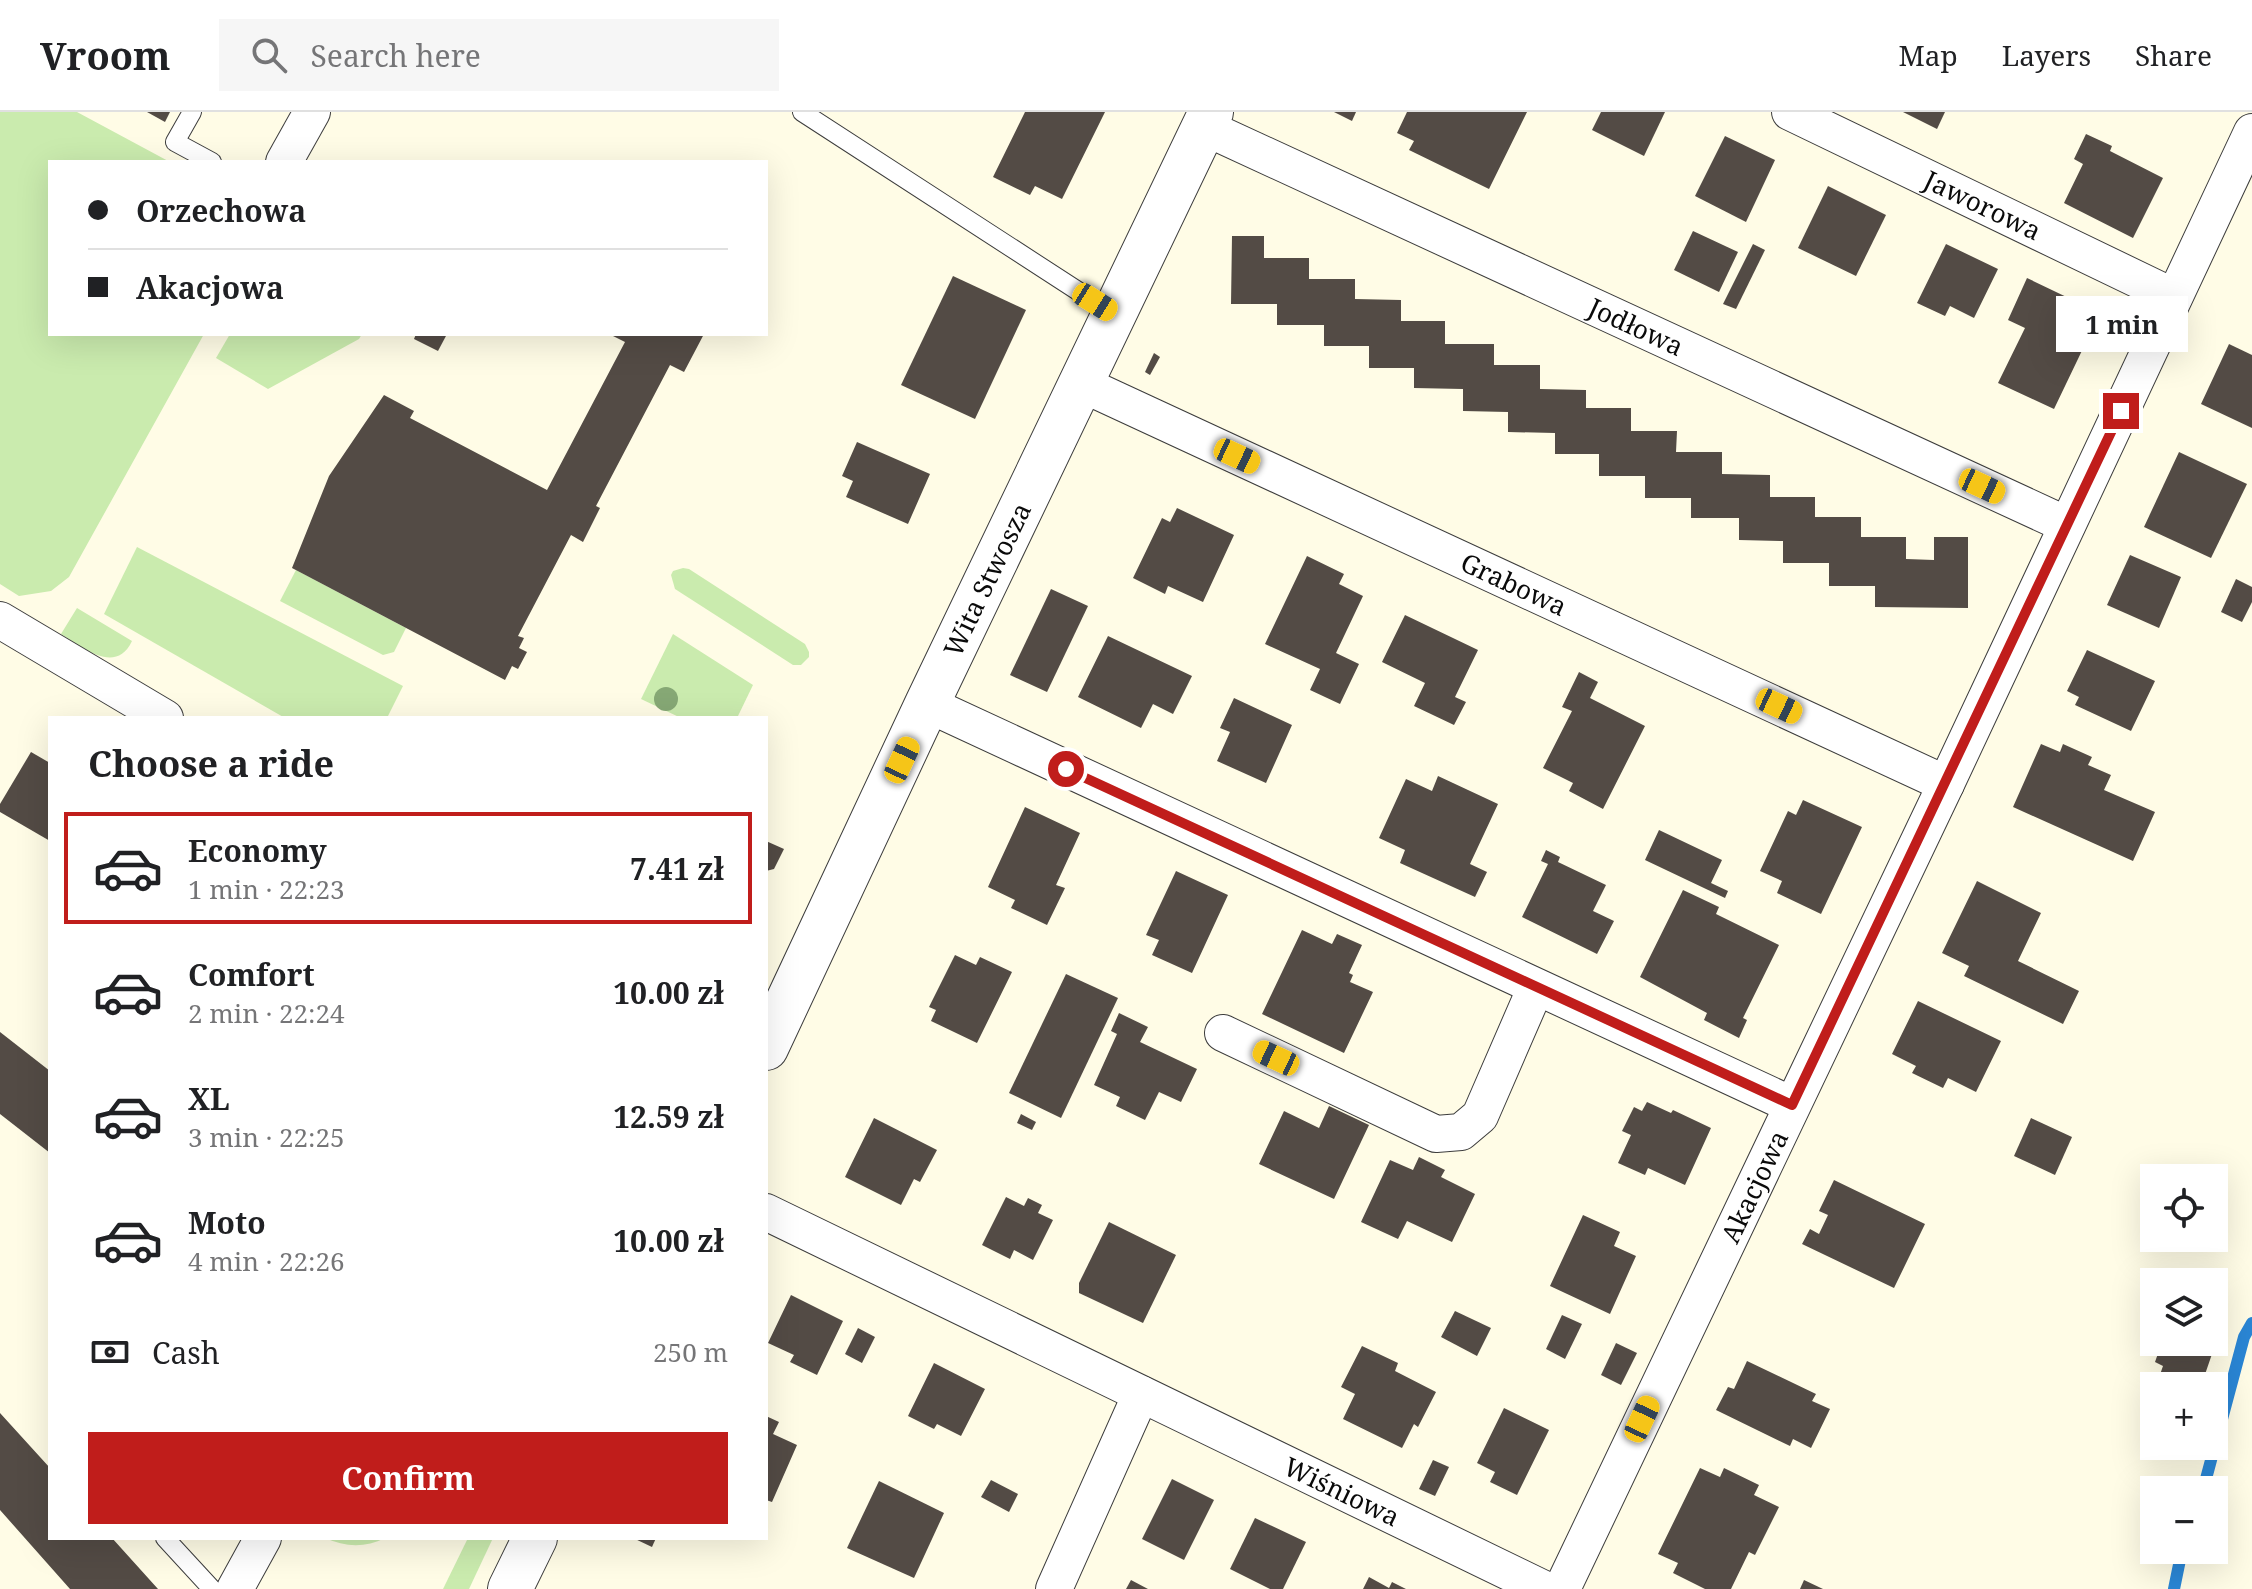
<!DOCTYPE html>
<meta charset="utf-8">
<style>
:root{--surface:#fff;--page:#f6f6f6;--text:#202124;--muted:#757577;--line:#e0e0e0;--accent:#c01d1b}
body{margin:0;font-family:"Noto Serif",serif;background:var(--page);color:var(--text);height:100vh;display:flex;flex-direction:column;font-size:30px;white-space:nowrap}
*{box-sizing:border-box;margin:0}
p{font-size:26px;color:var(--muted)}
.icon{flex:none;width:44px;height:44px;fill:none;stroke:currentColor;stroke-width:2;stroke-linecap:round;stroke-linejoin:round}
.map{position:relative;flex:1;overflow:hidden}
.details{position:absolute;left:48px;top:604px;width:720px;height:824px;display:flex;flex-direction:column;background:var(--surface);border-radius:0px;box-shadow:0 8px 32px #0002}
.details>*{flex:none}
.banner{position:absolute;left:48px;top:48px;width:720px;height:176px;border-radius:0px;box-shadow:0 8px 32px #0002;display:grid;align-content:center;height:176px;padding:0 40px;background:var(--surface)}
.fabs{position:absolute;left:2140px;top:1052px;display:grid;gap:16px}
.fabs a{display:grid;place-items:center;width:88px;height:88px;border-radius:0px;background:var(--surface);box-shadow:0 8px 32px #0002;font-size:40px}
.end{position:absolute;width:36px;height:36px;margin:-18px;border:10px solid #c01d1b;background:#fff;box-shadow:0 0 0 4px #fff}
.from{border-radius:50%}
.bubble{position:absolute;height:56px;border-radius:0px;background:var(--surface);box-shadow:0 8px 32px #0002;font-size:26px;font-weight:700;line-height:56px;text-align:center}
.car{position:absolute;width:24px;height:48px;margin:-24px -12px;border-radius:10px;box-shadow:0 0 6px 2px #0007;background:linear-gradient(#f5c518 24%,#345 0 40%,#f5c518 0 76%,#345 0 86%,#f5c518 0)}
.banner b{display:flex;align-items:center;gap:28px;height:76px;font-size:30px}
.banner b+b{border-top:2px solid var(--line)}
.banner i{width:20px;height:20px;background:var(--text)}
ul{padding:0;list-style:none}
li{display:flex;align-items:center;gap:24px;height:112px;margin:0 16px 12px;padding:0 24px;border:4px solid transparent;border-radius:0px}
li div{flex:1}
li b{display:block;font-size:30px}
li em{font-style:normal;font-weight:700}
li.current{border-color:var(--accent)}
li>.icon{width:72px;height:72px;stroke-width:1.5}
h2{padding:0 40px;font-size:36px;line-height:96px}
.pay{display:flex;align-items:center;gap:20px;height:88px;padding:0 40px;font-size:30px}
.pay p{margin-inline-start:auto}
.primary-button{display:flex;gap:16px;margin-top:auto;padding:16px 40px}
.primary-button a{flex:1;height:92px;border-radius:0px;background:var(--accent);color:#fff;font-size:32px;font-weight:700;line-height:92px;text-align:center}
header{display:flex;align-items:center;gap:48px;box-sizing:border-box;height:112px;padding:0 40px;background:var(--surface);border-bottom:2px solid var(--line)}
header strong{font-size:38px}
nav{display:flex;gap:44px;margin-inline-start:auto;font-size:28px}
.search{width:560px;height:72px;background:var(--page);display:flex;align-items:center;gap:20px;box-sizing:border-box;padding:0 28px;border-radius:0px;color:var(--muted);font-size:30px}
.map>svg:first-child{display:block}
.green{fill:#caebae}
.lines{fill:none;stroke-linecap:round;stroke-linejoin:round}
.stream{stroke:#2a86d5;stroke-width:12}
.building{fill:#534b45}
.service-casing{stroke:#3d3d3d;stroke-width:20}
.minor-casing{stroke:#3d3d3d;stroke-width:38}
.tertiary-casing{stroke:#3d3d3d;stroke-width:46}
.service{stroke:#fff;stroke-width:18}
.minor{stroke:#fff;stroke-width:36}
.tertiary{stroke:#fff;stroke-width:44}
.tree{fill:#86a875}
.route{stroke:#c01d1b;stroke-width:10}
.labels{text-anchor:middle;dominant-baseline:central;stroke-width:8;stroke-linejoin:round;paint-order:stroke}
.street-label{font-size:26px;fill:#0a0a0a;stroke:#fff}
</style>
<header>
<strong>Vroom</strong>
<div class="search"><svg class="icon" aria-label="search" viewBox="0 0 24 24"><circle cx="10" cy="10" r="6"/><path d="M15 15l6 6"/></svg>Search here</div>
<nav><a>Map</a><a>Layers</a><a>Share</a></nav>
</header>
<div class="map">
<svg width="2252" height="1477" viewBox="0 0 2252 1477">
<rect width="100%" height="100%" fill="#fffce6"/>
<g class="green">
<polygon points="0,0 77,0 170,50 50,50 50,222 204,222 69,465 51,479 19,484 0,472"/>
<polygon points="230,222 362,222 359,227 268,277 216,246"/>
<polygon points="137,435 403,574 387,606 285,606 104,502"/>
<polygon points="683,456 689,457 805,532 809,540 809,545 801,553 793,553 675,477 671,463 673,459"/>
<polygon points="296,458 406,516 394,540 383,543 280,489"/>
<path d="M 77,496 L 132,529 C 116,563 83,536 61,522 Z"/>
<polygon points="673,522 753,573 737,606 681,606 641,587"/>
<path d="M 325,1426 L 385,1426 C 365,1436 345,1435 325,1426 Z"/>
<polygon points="468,1426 493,1426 469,1477 443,1477"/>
</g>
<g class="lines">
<g class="stream">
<polyline points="2203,1378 2244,1225 2252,1211"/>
<polyline points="2174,1477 2182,1438"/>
</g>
</g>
<g class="building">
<polygon points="147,0 170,0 165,10"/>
<polygon points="1025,0 1105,0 1062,87 1035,74 1030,83 993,65"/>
<polygon points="1334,0 1356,0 1352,9"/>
<polygon points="1407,0 1527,0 1489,77 1409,38 1414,29 1397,21"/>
<polygon points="1601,0 1665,0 1644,44 1592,18"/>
<polygon points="1903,0 1945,0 1937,17"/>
<polygon points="2086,22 2112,34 2110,39 2163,66 2133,126 2064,91 2083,52 2074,47"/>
<polygon points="1725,24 1775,48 1746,110 1695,84"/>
<polygon points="1828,74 1886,103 1856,164 1798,136"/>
<polygon points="1693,119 1738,140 1719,180 1674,158"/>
<polygon points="1232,124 1264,124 1264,146 1309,146 1309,167 1355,167 1355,187 1401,188 1401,209 1445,209 1445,232 1494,232 1494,253 1540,253 1540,277 1586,278 1586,296 1631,296 1631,319 1677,319 1676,340 1722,340 1722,362 1770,363 1770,385 1815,385 1815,405 1861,405 1861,425 1906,425 1906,447 1934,448 1934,425 1968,425 1968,496 1875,495 1875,474 1829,474 1829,451 1783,451 1783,429 1739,428 1739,406 1691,406 1691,386 1645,386 1645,364 1599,364 1599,342 1555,342 1555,321 1508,320 1508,300 1463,299 1463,277 1414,276 1414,256 1369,256 1369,234 1324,234 1324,213 1277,213 1277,192 1231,192"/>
<polygon points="1753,132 1765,138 1736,197 1723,192"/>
<polygon points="1946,132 1998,157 1974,206 1950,194 1945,204 1917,191"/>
<polygon points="953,164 1026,198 975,307 901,273"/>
<polygon points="2027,166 2100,201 2054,297 1998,271 2025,216 2008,208"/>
<polygon points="416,222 447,222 438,239 414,227"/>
<polygon points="609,222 704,222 684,260 670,253 596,394 600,396 583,430 571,423 518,524 524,526 519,536 527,540 518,557 512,554 505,568 292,456 329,364 384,283 414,299 410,306 547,378 625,230"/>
<polygon points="2229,232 2252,243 2252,316 2201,292"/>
<polygon points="1154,241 1160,245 1150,263 1145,260"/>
<polygon points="857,330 930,362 908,412 846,385 853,369 842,364"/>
<polygon points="2179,340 2247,372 2211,446 2144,415"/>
<polygon points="1177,396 1234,423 1203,490 1168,474 1165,482 1133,466 1162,406 1170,410"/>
<polygon points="2130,443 2181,465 2159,516 2107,493"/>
<polygon points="1307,444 1344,462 1339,472 1363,484 1336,541 1359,552 1340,592 1310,578 1320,557 1265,532"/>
<polygon points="2236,467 2252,475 2252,490 2242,510 2221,500"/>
<polygon points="1051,477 1088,494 1047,580 1010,563"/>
<polygon points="1405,503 1478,538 1455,585 1466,590 1454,613 1414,594 1425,571 1382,550"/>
<polygon points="1108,524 1192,564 1173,602 1153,592 1141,616 1078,585"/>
<polygon points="2087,538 2155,569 2131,619 2075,593 2079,585 2067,579"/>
<polygon points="1579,560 1598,570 1590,586 1645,614 1603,697 1569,679 1573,671 1543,656 1572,599 1562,595"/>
<polygon points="1234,586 1292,613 1266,671 1217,649 1230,620 1220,616"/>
<polygon points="2041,632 2060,640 2063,632 2092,645 2088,653 2111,663 2104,678 2155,700 2133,749 2013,695"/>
<polygon points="31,640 50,651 50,729 0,700 0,692"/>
<polygon points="1438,664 1498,692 1470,752 1487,760 1475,785 1400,751 1405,738 1379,726 1406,667 1432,679"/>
<polygon points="1803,688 1862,715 1821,802 1777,781 1782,769 1760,759 1788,699 1796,703"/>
<polygon points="1025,695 1080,721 1056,773 1065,776 1047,813 1011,796 1015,788 988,775"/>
<polygon points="1659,718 1722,748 1711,771 1728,779 1725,786 1645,748"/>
<polygon points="766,729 784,737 774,757 766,759"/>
<polygon points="1546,738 1560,745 1558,750 1606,773 1593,799 1614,809 1597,842 1522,805 1548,752 1541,749"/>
<polygon points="1176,759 1228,783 1192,861 1152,843 1159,828 1146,823"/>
<polygon points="1977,769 2041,801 2018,849 2079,879 2063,912 1964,864 1969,854 1942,841"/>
<polygon points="1683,778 1719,795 1716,802 1779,833 1743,906 1747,908 1739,926 1704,908 1707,901 1640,865"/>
<polygon points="1302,818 1332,832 1337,822 1362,833 1349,861 1353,863 1350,870 1373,880 1344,941 1262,902"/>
<polygon points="955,843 976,853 980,845 1012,860 977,931 931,909 936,898 929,895"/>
<polygon points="1066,862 1118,886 1061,1006 1009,981"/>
<polygon points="1918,889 2001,929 1976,980 1948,966 1943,976 1912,961 1916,954 1892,942"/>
<polygon points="1119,901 1148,915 1140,930 1197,957 1181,990 1159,980 1145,1008 1116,994 1120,985 1094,973 1117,922 1111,919"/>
<polygon points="0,920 50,959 50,1041 0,1002"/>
<polygon points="1647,990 1671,1001 1673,998 1711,1016 1685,1073 1648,1056 1645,1063 1618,1051 1631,1023 1622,1019 1634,995 1642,999"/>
<polygon points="1329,994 1369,1013 1334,1087 1259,1052 1284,999 1319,1016"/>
<polygon points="1021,1002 1036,1010 1032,1018 1017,1011"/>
<polygon points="874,1006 937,1038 920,1070 914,1067 901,1093 845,1065"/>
<polygon points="2031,1006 2072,1025 2055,1063 2014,1044"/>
<polygon points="1419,1045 1445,1058 1441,1065 1475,1082 1452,1130 1407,1109 1398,1127 1361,1110 1390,1048 1413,1058"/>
<polygon points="1834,1068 1925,1112 1894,1176 1802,1132 1810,1117 1819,1122 1828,1103 1819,1099"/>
<polygon points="1006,1085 1024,1094 1028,1086 1042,1093 1038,1101 1053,1108 1033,1148 1014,1138 1010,1147 982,1133"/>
<polygon points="1583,1103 1620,1120 1614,1134 1636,1144 1610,1202 1550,1174"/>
<polygon points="1109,1110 1176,1143 1143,1211 1079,1181 1079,1171"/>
<polygon points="791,1183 843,1209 817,1263 790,1250 794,1243 768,1231"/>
<polygon points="1455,1199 1491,1216 1477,1244 1441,1225"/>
<polygon points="1562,1203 1582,1212 1565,1247 1546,1237"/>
<polygon points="858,1216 875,1225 862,1251 845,1242"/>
<polygon points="2162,1230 2177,1230 2212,1242 2201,1274 2156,1274 2163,1254 2155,1250"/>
<polygon points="1616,1231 1637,1241 1621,1273 1601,1263"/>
<polygon points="1362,1234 1398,1251 1395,1259 1436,1280 1418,1315 1414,1312 1402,1336 1343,1307 1355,1282 1341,1275"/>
<polygon points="1747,1249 1816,1282 1812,1289 1830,1297 1811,1336 1793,1327 1790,1334 1716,1298 1728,1275 1734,1277"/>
<polygon points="934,1251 985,1277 961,1324 937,1312 934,1317 908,1304"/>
<polygon points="2154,1282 2154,1311 2145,1308"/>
<polygon points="1504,1296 1549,1318 1517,1383 1490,1370 1495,1360 1477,1351"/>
<polygon points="0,1301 50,1356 50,1426 112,1426 158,1477 70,1477 0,1398"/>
<polygon points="766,1304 779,1310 773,1322 797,1333 772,1390 766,1388"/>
<polygon points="1433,1348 1449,1355 1435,1384 1419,1377"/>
<polygon points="1700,1356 1720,1365 1724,1356 1759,1373 1754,1383 1779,1395 1755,1443 1749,1440 1731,1477 1705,1477 1673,1461 1678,1451 1658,1442"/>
<polygon points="1172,1367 1214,1388 1184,1448 1142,1427"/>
<polygon points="991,1368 1018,1382 1009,1400 981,1385"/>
<polygon points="879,1369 944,1401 914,1466 847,1436"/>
<polygon points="1255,1406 1306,1430 1283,1477 1270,1477 1230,1457"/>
<polygon points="633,1426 656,1426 652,1435"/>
<polygon points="1369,1465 1389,1476 1392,1470 1406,1477 1363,1477"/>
<polygon points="1131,1468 1148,1477 1126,1477"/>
<polygon points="1804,1468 1823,1477 1800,1477"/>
</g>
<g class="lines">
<g class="service-casing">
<g id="service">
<polyline points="192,0 175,30 212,50"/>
<polyline points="802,0 1115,203"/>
<polyline points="165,1426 212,1477"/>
</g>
</g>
<g class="minor-casing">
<g id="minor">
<path id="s1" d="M 1790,0 L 2174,185"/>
<path id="s2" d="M 1204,15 L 2067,413"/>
<polyline points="284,50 312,0"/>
<path id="s3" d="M 1082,272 L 1946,672"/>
<polyline points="0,508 165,606"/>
<polyline points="927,592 1792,993"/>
<polyline points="1223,921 1436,1022 1461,1020 1480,1004 1536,875"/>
<path id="s4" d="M 766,1100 L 1544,1477"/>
<polyline points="235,1477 263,1426"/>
<polyline points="1054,1477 1141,1282"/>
<path id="s5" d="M 1562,1477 L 1946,672 L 2252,20"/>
</g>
</g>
<g class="tertiary-casing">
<g id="tertiary">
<path id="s6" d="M 766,936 L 927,592 L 1211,0"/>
<polyline points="510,1477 535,1426"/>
</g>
</g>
<use href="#service" class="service"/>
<use href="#minor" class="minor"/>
<use href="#tertiary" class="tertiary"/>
</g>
<circle class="tree" cx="666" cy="587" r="12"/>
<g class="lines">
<polyline class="route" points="1066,657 1792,993 2121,299"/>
</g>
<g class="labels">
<g class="street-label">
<text stroke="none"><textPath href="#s1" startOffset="214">Jaworowa</textPath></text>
<text stroke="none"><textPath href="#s2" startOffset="476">Jodłowa</textPath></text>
<text stroke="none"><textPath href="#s6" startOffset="518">Wita Stwosza</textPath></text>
<text stroke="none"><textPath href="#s3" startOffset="476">Grabowa</textPath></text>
<text stroke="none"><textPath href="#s5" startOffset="446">Akacjowa</textPath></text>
<text stroke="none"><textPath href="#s4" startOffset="640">Wiśniowa</textPath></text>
</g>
</g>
</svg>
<div class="fabs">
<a><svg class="icon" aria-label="locate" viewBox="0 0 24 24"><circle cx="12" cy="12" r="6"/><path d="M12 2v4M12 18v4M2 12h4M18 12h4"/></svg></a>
<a><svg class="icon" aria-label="layers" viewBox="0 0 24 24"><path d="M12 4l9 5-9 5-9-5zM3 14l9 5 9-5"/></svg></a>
<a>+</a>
<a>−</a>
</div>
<i class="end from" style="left:1066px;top:657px"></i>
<i class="end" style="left:2121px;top:299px"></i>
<div class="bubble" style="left:2056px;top:184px;width:132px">1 min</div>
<i class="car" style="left:1095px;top:190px;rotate:122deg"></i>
<i class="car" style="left:1237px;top:344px;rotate:115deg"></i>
<i class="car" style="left:1982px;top:374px;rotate:115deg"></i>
<i class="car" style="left:1779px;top:594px;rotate:115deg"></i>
<i class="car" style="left:902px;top:648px;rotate:25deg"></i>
<i class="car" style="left:1276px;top:946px;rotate:295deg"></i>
<i class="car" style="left:1642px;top:1307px;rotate:25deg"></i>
<div class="banner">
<b><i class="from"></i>Orzechowa</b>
<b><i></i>Akacjowa</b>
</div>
<section class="details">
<h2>Choose a ride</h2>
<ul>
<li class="current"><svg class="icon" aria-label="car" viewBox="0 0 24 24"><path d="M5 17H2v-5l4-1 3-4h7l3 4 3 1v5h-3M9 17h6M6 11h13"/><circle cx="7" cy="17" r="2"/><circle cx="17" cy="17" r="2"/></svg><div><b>Economy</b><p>1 min · 22:23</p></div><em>7.41 zł</em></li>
<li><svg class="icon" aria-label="car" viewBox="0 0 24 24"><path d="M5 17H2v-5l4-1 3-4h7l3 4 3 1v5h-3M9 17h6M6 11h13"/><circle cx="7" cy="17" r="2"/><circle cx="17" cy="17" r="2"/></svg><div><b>Comfort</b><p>2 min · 22:24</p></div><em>10.00 zł</em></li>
<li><svg class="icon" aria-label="car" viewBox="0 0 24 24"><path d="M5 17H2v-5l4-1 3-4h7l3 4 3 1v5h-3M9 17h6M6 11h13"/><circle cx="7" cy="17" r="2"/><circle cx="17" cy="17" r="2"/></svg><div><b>XL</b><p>3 min · 22:25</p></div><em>12.59 zł</em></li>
<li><svg class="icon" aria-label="car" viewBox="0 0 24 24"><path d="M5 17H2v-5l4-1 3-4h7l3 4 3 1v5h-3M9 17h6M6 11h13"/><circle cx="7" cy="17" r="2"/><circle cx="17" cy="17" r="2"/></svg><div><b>Moto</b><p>4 min · 22:26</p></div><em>10.00 zł</em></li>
</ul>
<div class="pay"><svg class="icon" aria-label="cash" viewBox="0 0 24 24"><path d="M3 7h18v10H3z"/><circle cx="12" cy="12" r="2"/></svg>Cash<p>250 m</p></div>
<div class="primary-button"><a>Confirm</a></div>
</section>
</div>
